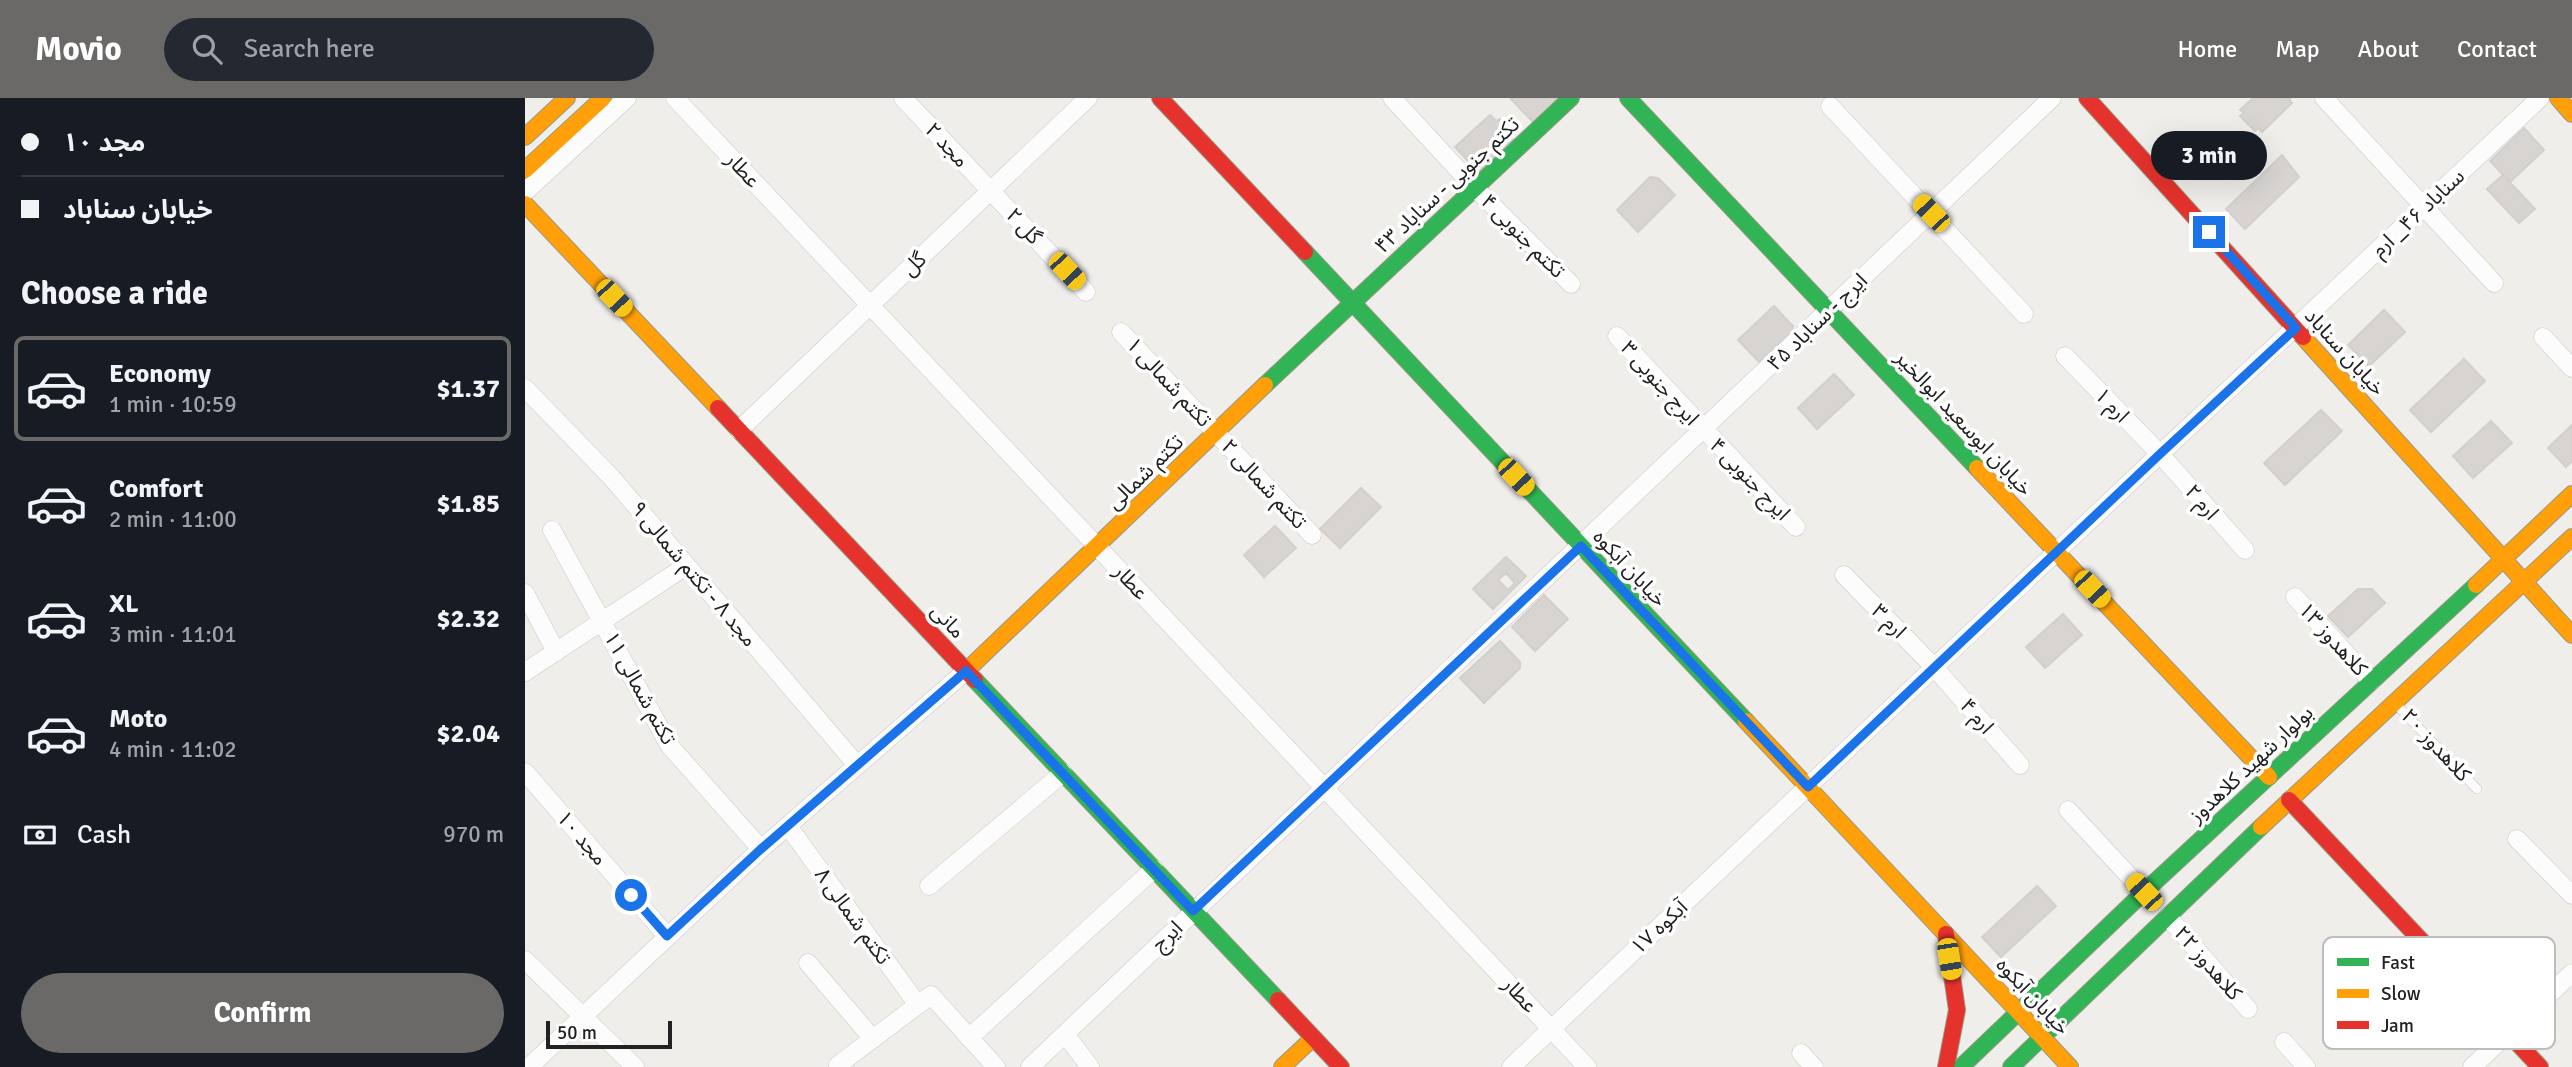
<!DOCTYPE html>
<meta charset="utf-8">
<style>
:root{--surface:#171b24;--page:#242831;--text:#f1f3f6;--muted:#9ea1a6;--line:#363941;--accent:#6a6968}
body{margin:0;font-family:Signika,"Noto Sans Arabic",sans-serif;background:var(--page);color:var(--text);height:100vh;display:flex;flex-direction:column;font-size:26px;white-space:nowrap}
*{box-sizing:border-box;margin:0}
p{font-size:23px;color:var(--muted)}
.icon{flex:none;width:38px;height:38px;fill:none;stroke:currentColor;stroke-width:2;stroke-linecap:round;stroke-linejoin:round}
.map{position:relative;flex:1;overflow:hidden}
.side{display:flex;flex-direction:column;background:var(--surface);width:525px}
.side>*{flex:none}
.guide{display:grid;align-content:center;height:154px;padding:0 21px;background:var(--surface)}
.scale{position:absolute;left:21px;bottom:18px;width:126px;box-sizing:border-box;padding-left:7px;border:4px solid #222;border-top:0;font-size:19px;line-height:24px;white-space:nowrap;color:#222;-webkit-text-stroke:5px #fff;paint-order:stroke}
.end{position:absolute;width:32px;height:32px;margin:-16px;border:9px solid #1a73e8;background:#fff;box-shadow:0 0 0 4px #fff}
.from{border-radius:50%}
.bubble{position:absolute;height:49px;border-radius:24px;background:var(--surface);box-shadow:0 7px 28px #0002;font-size:23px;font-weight:700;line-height:49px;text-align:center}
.car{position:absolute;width:21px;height:42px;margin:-21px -10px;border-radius:9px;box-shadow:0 0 5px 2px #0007;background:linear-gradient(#f5c518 24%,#345 0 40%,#f5c518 0 76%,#345 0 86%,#f5c518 0)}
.guide b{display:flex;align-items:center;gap:24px;height:66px;font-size:26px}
.guide b+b{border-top:2px solid var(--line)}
.guide i{width:18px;height:18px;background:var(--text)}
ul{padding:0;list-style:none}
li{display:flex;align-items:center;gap:21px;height:105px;margin:0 14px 10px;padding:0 7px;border:4px solid transparent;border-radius:10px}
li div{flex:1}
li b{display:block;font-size:26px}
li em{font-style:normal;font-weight:700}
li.active{border-color:var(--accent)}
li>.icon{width:63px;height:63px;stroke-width:1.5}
h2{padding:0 21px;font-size:32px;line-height:84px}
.pay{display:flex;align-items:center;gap:18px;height:77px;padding:0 21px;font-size:26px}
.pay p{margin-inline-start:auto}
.button{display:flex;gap:14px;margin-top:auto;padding:14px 21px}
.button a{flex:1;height:80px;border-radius:42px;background:var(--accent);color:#fff;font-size:28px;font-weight:700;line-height:80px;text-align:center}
header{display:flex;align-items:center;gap:42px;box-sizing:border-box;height:98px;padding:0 35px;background:var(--accent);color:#fff}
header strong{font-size:33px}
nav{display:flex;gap:38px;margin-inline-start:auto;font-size:24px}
.search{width:490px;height:63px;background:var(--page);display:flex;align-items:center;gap:18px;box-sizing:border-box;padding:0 24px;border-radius:38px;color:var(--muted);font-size:26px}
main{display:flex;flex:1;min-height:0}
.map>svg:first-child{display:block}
.building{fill:#d7d4d2;stroke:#d3d0cc;stroke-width:2;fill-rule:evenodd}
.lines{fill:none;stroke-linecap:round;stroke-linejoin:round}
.lane-casing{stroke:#c9c8c7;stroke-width:10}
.street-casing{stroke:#c9c8c7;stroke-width:19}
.fast-casing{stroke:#999a82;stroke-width:18}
.slow-casing{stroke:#999a82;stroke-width:18}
.jam-casing{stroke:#999a82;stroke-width:18}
.lane{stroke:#fdfcfc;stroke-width:9}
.street{stroke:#fdfcfc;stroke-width:18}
.fast{stroke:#30b455;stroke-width:16}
.slow{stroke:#ff9f0a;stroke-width:16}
.jam{stroke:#e5322d;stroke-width:16}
.route{stroke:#1a73e8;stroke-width:9}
.labels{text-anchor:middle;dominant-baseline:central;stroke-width:7;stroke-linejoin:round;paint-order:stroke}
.street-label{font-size:21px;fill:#222;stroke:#fff}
.key{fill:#fff;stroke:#bdbdbd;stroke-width:2}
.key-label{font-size:19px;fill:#222}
</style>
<header>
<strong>Movio</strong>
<div class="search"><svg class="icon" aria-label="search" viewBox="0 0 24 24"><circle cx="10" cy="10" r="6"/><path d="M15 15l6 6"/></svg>Search here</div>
<nav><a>Home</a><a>Map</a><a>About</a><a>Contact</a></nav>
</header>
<main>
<section class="side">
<div class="guide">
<b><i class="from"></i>مجد ۱۰</b>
<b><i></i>خیابان سناباد</b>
</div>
<h2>Choose a ride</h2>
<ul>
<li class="active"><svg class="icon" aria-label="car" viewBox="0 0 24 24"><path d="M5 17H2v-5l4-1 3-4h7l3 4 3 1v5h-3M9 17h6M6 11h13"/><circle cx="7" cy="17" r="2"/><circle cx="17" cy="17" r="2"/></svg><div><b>Economy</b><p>1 min · 10:59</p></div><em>$1.37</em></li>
<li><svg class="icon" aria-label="car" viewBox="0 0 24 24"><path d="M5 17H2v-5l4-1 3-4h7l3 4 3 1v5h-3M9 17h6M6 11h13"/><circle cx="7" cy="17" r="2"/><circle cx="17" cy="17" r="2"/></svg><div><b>Comfort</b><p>2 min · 11:00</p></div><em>$1.85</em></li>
<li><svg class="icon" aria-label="car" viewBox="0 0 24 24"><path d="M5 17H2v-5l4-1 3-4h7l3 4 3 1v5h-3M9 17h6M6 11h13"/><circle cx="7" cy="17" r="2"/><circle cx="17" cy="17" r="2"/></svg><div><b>XL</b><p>3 min · 11:01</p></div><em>$2.32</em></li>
<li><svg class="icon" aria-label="car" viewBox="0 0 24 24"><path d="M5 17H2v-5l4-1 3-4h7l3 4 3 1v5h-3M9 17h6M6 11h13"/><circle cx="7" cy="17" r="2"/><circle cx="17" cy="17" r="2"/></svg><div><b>Moto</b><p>4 min · 11:02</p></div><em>$2.04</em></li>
</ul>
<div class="pay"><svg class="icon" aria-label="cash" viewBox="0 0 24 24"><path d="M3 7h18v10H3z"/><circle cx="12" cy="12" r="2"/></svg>Cash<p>970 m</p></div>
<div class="button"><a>Confirm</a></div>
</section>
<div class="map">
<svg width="2047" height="969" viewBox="0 0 2047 969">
<rect width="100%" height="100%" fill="#f0eeeb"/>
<g class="building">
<polygon points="985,0 1033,0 1008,24"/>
<polygon points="1728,0 1766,0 1764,2 1767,5 1737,34 1733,30 1730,33 1715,18 1719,15 1715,12"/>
<polygon points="965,17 971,23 975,21 981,28 979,31 989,43 954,75 930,49"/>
<polygon points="1999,30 2019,52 1985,84 1965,63"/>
<polygon points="1757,57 1774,79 1720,131 1701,111"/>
<polygon points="1978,77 2010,111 1994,125 1962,91"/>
<polygon points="1125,79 1133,80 1150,97 1113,134 1092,112"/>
<polygon points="1249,208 1268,228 1267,235 1235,265 1213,242"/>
<polygon points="1859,212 1880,234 1844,268 1823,247"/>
<polygon points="1939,261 1960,283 1906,334 1885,312"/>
<polygon points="1309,276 1329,297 1292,331 1273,310"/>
<polygon points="1796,312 1817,333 1760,387 1739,365"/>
<polygon points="1966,323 1987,345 1948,380 1928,358"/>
<polygon points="2047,327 2047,363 2041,369 2023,350"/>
<polygon points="836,390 856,409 815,450 795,431"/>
<polygon points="750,428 771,450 739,479 719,457"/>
<path d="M 981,459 L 1001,478 L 968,511 L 948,491 ZM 981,475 L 990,485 L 983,492 L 973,482 Z"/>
<polygon points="1833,491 1847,491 1860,505 1823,539 1803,518"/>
<polygon points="1019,497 1043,521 1010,553 987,529"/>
<polygon points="1538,516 1557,537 1520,570 1501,549"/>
<polygon points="975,543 995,564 995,570 959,605 935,580"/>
<polygon points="1512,788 1531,808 1476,859 1457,839"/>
</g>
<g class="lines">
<g class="lane-casing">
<polyline id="lane" points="1870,605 1952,691"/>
</g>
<g class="street-casing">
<g id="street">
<polyline points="150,0 1062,969"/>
<polyline points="378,0 561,194"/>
<polyline points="867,0 950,90 1046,186"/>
<polyline points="1799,0 1969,185"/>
<polyline points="1305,8 1499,216"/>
<polyline points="0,94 102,0"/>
<polyline points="596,234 787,437"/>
<polyline points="1092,238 1271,429"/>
<polyline points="2018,239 2047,270"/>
<polyline points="1540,258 1635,356 1720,452"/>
<polyline points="0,290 87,380 332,667"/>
<polyline points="214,332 563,0"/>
<polyline points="27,432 144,647 236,751"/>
<polyline points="1319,477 1409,569 1495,667"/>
<polyline points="0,495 31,554"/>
<polyline points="1770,499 1846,583"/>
<polyline points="0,574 161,468"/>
<polyline points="0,674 142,838"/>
<polyline points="1543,712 1619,794"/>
<polyline points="263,728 393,907"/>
<polyline points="1992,741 2047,797"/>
<polyline points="404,788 538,675"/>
<polyline points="1643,819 1723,911"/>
<polyline points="0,862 110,969"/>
<polyline points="283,865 348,941"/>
<polyline points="540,936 565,969"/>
<polyline points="444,940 629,771"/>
<polyline points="1759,944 1781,969"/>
<polyline points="1276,955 1289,969"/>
<polyline points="4,969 236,751 441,573"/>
<polyline points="315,969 313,967 406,897 471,969"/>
<polyline points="505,969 1527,0"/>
<polyline points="986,969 1635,356 2015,0"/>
<polyline points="1947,969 2047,875"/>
</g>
</g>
<g class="fast-casing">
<g id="fast">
<polyline points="1103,0 1452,370"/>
<polyline points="780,154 1221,623"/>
<polyline points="740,287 1046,0"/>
<polyline points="450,582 753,902"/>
<polyline points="1436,969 1619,794 1951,487"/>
<polyline points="1486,969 1736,729"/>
</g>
</g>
<g class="slow-casing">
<g id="slow">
<polyline points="2033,0 2047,16"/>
<polyline points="0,39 42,0"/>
<polyline points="0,72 78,0"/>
<polyline points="0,106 193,310"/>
<polyline points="1778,239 2047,537"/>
<polyline points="1452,370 1744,679"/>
<polyline points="1951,487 2047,396"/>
<polyline points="441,573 740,287"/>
<polyline points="1221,623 1545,969"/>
<polyline points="1736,729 2047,439"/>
<polyline points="757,969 788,940"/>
</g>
</g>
<g class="jam-casing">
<g id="jam">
<polyline points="635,0 780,154"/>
<polyline points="1562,0 1778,239"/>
<polyline points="193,310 450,582"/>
<polyline points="1764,702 2015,969"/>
<polyline points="1421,836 1432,912 1421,969"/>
<polyline points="753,902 816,969"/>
</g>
</g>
<use href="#lane" class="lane"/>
<use href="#street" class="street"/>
<use href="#fast" class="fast"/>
<use href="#slow" class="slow"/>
<use href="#jam" class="jam"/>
</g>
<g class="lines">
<polyline class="route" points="106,797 142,838 236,751 441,573 668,813 1056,448 1283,689 1635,356 1771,230 1684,134"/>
</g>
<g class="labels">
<g class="street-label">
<text transform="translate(422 47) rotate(47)">مجد ۲</text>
<text transform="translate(218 72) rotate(47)">عطار</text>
<text transform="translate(922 87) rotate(-43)">تکتم جنوبی - سناباد ۴۳</text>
<text transform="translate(1893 115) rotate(-43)">سناباد ۴۶_ ارم</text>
<text transform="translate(499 128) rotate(47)">گل ۲</text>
<text transform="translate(998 138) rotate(45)">تکتم جنوبی ۴</text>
<text transform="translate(389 166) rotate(-44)">گل</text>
<text transform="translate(1292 224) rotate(-44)">ایرج - سناباد ۴۵</text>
<text transform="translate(1820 254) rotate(48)">خیابان سناباد</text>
<text transform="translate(644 284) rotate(47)">تکتم شمالی ۱</text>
<text transform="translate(1135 285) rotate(48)">ایرج جنوبی ۳</text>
<text transform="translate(1587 307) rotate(46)">ارم ۱</text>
<text transform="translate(1439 325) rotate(47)">خیابان ابوسعید ابوالخیر</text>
<text transform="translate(620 374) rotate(-44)">تکتم شمالی</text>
<text transform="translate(1225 381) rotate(46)">ایرج جنوبی ۴</text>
<text transform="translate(739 386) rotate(47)">تکتم شمالی ۲</text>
<text transform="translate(1677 404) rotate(49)">ارم ۲</text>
<text transform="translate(1105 470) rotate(47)">خیابان آبکوه</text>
<text transform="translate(169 476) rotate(50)">مجد ۸ - تکتم شمالی ۹</text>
<text transform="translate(606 484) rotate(47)">عطار</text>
<text transform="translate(423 523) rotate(47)">مانی</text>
<text transform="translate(1364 523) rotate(45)">ارم ۳</text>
<text transform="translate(1808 541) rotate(48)">کلاهدوز ۱۳</text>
<text transform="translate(115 590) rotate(61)">تکتم شمالی ۱۱</text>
<text transform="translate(1452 618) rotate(49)">ارم ۴</text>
<text transform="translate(1911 647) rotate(47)">کلاهدوز ۲۰</text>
<text transform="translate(1726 666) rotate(-43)">بولوار شهید کلاهدوز</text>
<text transform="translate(57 740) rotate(49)">مجد ۱۰</text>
<text transform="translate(328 818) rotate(54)">تکتم شمالی ۸</text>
<text transform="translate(1134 829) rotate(-43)">آبکوه ۱۷</text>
<text transform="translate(642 838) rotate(-44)">ایرج</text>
<text transform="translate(1683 865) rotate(49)">کلاهدوز ۲۲</text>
<text transform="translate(995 897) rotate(47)">عطار</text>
<text transform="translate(1508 898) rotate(47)">خیابان آبکوه</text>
</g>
</g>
<rect x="1798" y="839" width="232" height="112" rx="10" class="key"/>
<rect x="1812" y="860" width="32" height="8" fill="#30b455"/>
<rect x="1812" y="891" width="32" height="9" fill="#ff9f0a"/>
<rect x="1812" y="923" width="32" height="8" fill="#e5322d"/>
<g class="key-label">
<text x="1856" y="871">Fast</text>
<text x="1856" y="902">Slow</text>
<text x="1856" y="934">Jam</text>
</g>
</svg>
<div class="scale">50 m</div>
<i class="end from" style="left:106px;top:797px"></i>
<i class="end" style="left:1684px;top:134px"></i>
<div class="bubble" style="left:1626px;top:33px;width:116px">3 min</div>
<i class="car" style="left:1406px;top:115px;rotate:316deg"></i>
<i class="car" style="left:542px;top:173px;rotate:137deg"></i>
<i class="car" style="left:89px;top:200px;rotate:137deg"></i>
<i class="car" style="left:991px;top:379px;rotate:137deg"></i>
<i class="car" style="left:1567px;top:491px;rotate:137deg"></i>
<i class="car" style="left:1619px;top:794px;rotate:317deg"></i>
<i class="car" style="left:1424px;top:861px;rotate:171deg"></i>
</div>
</main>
